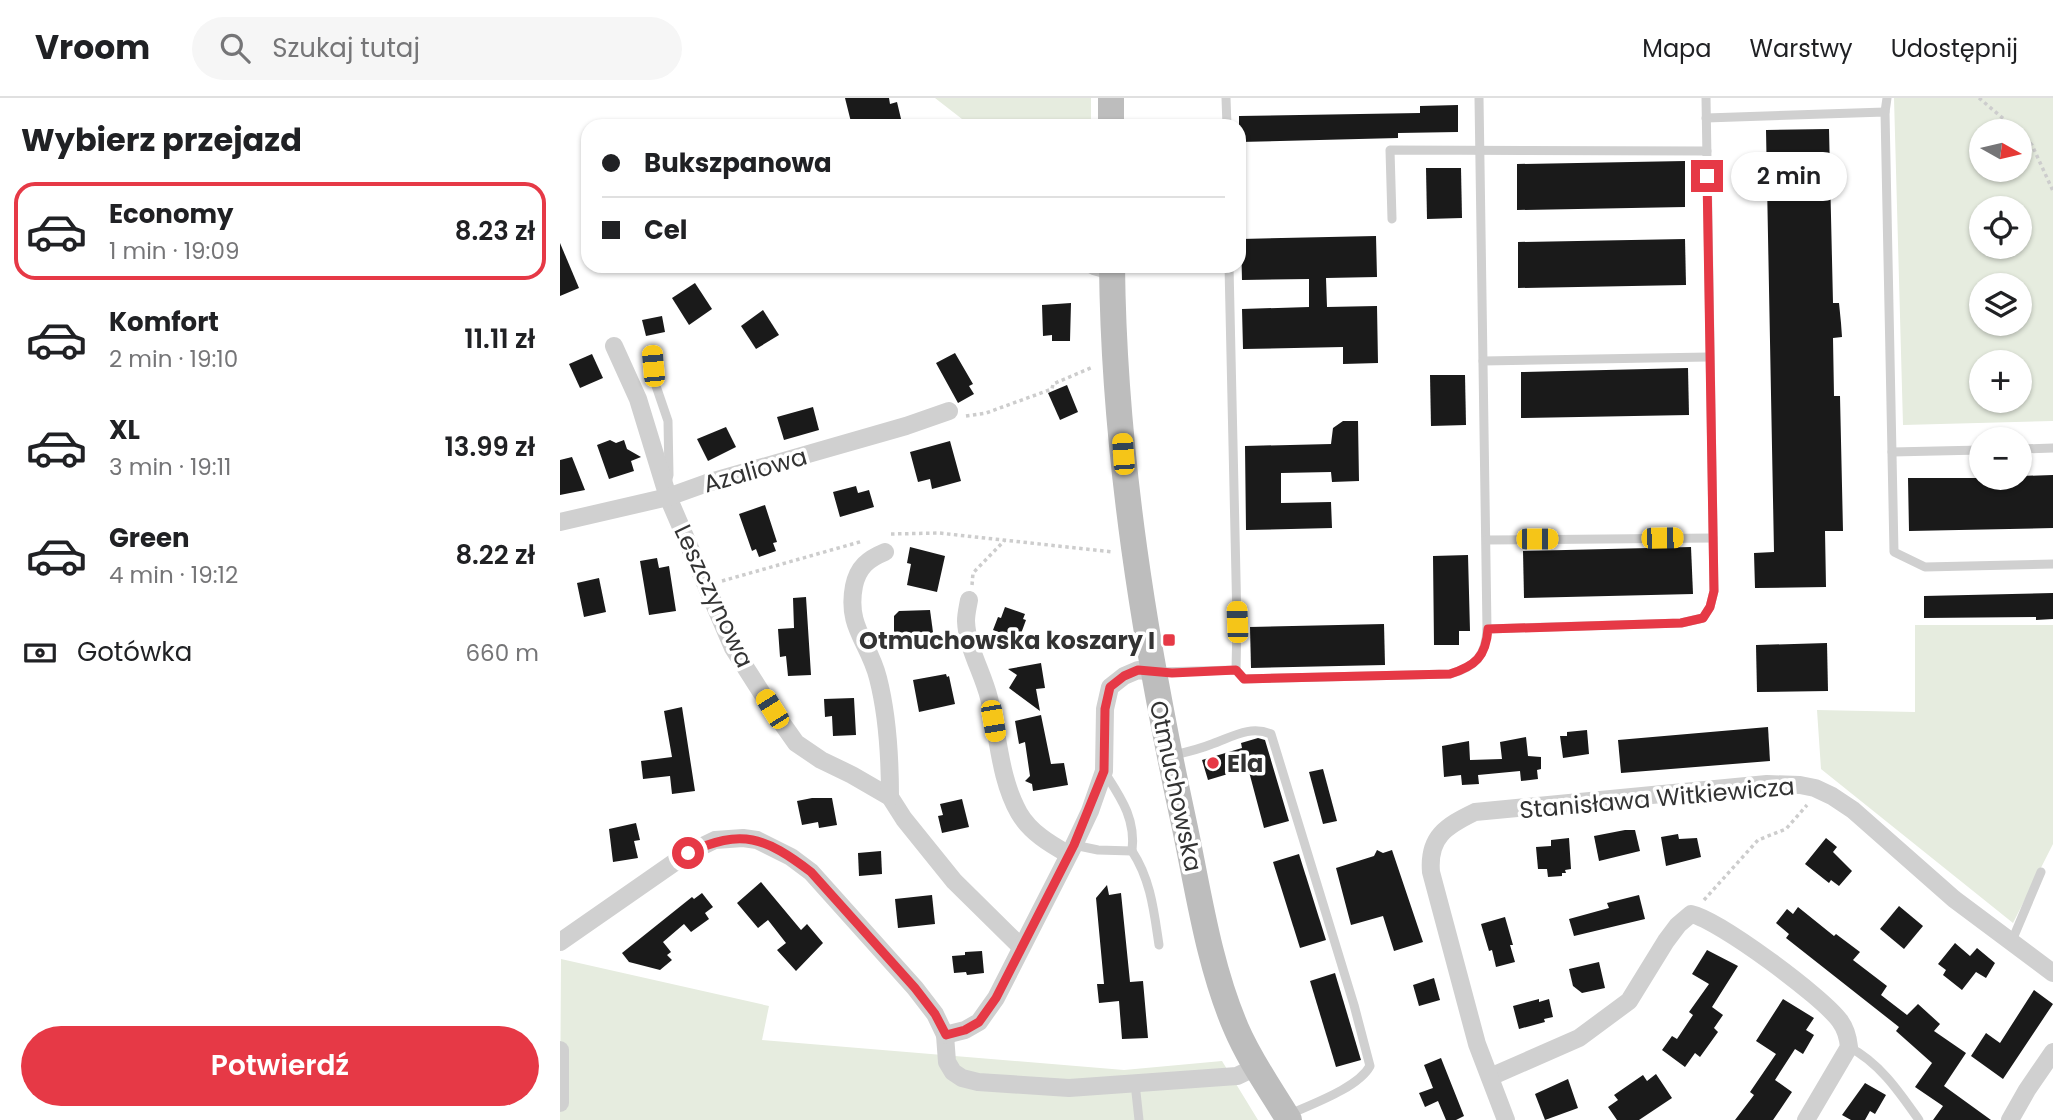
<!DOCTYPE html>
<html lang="pl">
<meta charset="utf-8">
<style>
:root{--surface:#fff;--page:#f6f6f6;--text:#202124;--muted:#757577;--line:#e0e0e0;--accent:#e63946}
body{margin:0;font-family:Poppins,sans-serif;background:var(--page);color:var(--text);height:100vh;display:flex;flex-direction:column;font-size:26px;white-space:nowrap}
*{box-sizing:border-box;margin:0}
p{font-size:23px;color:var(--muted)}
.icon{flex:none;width:38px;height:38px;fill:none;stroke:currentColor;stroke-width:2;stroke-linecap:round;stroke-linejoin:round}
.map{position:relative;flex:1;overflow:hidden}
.panel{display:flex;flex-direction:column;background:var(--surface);width:560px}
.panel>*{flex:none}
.banner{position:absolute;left:21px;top:21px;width:665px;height:154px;border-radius:21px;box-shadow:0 2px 5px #0004;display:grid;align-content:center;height:154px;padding:0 21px;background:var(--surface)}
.needle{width:46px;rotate:98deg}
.controls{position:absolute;left:1409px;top:21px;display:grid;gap:14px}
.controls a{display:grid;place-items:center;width:63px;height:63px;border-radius:50%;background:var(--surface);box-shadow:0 2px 5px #0004;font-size:35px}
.end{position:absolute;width:32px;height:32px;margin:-16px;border:9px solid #e63946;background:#fff;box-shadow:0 0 0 4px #fff}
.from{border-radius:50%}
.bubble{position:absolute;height:49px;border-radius:24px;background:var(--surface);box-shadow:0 2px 5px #0004;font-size:23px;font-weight:600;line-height:49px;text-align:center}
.car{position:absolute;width:21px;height:42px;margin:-21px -10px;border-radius:9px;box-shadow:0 0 5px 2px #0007;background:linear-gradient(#f5c518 24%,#345 0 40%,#f5c518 0 76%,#345 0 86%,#f5c518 0)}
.banner b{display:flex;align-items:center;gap:24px;height:66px;font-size:26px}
.banner b+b{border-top:2px solid var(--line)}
.banner i{width:18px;height:18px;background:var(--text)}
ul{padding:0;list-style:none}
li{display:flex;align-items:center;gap:21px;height:98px;margin:0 14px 10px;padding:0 7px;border:4px solid transparent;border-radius:21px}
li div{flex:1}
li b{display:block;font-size:26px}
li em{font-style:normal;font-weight:600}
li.active{border-color:var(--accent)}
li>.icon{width:63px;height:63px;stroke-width:1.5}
h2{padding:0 21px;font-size:32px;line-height:84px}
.pay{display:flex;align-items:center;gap:18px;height:77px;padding:0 21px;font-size:26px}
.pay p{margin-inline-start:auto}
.cta{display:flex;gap:14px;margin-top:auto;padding:14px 21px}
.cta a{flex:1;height:80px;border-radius:42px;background:var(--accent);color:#fff;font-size:28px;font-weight:600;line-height:80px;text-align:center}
header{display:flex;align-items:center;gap:42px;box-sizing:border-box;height:98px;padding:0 35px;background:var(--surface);border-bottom:2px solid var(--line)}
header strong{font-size:33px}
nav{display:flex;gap:38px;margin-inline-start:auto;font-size:24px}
.search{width:490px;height:63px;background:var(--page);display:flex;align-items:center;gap:18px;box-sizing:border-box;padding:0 24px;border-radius:38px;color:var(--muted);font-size:26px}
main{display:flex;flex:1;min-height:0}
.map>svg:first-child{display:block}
.green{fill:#e6ecdf;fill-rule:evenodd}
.building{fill:#1a1a1a}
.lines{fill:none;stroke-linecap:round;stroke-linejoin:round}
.path{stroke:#cdcdcd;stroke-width:3.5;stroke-dasharray:3.5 3.5;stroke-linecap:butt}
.lane{stroke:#d0d0d0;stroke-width:9}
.street{stroke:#d0d0d0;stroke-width:18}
.secondary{stroke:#bdbdbd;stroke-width:26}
.route{stroke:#e63946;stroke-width:9}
.poi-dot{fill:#e63946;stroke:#fff;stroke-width:2.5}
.labels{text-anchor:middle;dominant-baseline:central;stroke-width:7;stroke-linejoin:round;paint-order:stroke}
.street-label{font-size:24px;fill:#333;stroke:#fff}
.poi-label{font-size:24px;font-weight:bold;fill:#333;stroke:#fff;text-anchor:end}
</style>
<header>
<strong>Vroom</strong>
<div class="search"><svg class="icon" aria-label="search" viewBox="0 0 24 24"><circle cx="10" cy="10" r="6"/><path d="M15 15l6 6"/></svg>Szukaj tutaj</div>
<nav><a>Mapa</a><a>Warstwy</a><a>Udostępnij</a></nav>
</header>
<main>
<section class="panel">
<h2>Wybierz przejazd</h2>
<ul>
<li class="active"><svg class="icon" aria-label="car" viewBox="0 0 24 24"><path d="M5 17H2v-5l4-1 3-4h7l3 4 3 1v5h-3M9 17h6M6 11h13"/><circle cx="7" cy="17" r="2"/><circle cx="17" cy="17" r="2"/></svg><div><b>Economy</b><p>1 min · 19:09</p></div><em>8.23 zł</em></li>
<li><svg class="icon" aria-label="car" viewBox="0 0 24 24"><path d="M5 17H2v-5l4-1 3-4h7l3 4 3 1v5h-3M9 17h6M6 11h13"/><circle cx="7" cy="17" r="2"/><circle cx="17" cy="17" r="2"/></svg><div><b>Komfort</b><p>2 min · 19:10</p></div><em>11.11 zł</em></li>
<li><svg class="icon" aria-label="car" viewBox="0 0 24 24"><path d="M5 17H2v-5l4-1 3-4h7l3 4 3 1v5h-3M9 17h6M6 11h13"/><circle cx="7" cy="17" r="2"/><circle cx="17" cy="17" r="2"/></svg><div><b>XL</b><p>3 min · 19:11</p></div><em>13.99 zł</em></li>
<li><svg class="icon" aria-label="car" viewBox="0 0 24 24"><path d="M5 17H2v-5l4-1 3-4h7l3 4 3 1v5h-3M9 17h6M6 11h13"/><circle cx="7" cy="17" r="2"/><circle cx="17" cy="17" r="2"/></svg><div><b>Green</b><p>4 min · 19:12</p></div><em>8.22 zł</em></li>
</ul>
<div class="pay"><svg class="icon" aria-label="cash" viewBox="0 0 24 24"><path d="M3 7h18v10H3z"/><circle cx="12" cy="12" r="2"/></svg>Gotówka<p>660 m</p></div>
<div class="cta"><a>Potwierdź</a></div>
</section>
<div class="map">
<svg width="1493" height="1022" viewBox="0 0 1493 1022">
<rect width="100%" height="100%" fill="#fff"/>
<g class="green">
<polygon points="375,0 531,0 531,28 411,28"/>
<path d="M 1334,0 L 1493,0 L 1493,323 L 1343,327 ZM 1421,33 L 1460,33 L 1460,72 L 1421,72 ZM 1421,110 L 1460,110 L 1460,149 L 1421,149 ZM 1421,187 L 1460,187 L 1460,226 L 1421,226 ZM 1421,264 L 1460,264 L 1460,303 L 1421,303 Z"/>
<polygon points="1355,527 1493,527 1493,746 1453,825 1261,671 1257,612 1355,614"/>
<polygon points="1,861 209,908 202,942 564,972 662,963 698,1022 0,1022"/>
</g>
<g class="building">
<polygon points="285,0 329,0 330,6 337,4 342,25 330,28 292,28"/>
<polygon points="898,7 898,34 838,35 838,40 679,44 679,18 860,15 860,8"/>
<polygon points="1269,31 1273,205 1279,205 1281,225 1282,239 1273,240 1274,298 1280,298 1283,433 1265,433 1266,489 1195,490 1194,455 1214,454 1206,32"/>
<polygon points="1125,63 1125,109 957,112 957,66"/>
<polygon points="866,70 901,70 902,120 867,121"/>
<polygon points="816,138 817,179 766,180 767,209 817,208 818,265 783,266 783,249 683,251 682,211 749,209 749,181 682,182 681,141"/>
<polygon points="1125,141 1126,187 958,190 958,144"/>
<polygon points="0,145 19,190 0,198"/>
<polygon points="135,185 152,211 129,227 112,200"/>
<polygon points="511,205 510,243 492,243 492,237 483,238 482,207"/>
<polygon points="203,212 219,237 196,251 181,228"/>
<polygon points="102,218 105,234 86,238 82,222"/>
<polygon points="395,255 413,286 409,288 414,296 398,305 376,265"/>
<polygon points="32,256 43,280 20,290 9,266"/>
<polygon points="1128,270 1129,317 961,320 961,274"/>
<polygon points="870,277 905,277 906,327 871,328"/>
<polygon points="507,287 518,314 500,322 488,295"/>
<polygon points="253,309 259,332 224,342 217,319"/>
<polygon points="783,323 798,323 799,383 772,384 771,374 721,375 721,405 771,404 772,430 686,432 685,348 771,346 773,330"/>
<polygon points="166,329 176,349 148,363 137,341"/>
<polygon points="50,342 56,345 64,342 67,351 81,359 71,363 74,373 49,381 37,347"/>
<polygon points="390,343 401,383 372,391 370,381 358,384 350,354"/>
<polygon points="12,359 25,392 0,397 0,362"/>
<polygon points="1493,377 1493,430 1349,433 1348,380 1460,380 1460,378"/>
<polygon points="296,388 298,395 309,392 314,409 280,419 273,394"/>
<polygon points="205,407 217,444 213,445 216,453 199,459 196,451 192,453 179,416"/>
<polygon points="350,449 385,458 377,494 347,487 351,466 347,465"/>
<polygon points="1131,449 1133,496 964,500 963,453"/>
<polygon points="908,457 910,533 899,533 899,547 874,547 873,458"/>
<polygon points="97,460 99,470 109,468 116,513 89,517 80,463"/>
<polygon points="39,480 46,514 24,519 17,485"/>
<polygon points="1493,495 1493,521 1476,522 1476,519 1364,520 1364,498"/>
<polygon points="246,499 251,577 228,578 226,558 220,559 218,531 234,530 233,500"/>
<polygon points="445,509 465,516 463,521 466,522 459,541 433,532 438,519 441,520"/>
<polygon points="370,512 375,549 334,552 334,518 339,513"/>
<polygon points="824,526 825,567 691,570 690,529"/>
<polygon points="1267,545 1268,593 1197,594 1196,547"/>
<polygon points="481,565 485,590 476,591 480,613 449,590 457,577 448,571"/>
<polygon points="386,576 387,579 389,578 395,606 359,614 353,582"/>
<polygon points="294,600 296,637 273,638 272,618 265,619 264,601"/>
<polygon points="122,609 135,693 112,696 110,678 83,681 81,663 112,659 104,613"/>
<polygon points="481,617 491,666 504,665 508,687 473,693 472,686 465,683 470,678 465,644 459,646 455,623"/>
<polygon points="1208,629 1210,663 1061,675 1058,642"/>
<polygon points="1027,632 1029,656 1003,660 1000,638 1007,638 1007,634"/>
<polygon points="966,639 968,658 981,659 981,671 977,672 978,681 961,683 960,673 918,677 919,686 902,687 901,677 884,679 882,648 909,643 910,662 942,661 940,644"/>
<polygon points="698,640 705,642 729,723 704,730 688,670 648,682 642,662 682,650 681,645"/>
<polygon points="763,671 777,723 763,726 749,674"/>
<polygon points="252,700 272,700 277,727 259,730 258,724 242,727 237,703"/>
<polygon points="402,701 409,729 382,735 378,718 383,717 380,706"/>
<polygon points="76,725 80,742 74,743 78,760 53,764 49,731"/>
<polygon points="1065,732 1075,732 1080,753 1039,763 1034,738"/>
<polygon points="1118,736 1119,741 1137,740 1141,759 1106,768 1101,739"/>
<polygon points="1009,740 1011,771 1005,772 1006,775 1002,775 1002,778 988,779 987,771 978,771 976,749 991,748 991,742"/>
<polygon points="1266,740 1277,749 1273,754 1292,773 1279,788 1271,782 1269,785 1245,766"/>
<polygon points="817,752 823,755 832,752 863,844 834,853 823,818 791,827 776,770 814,758"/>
<polygon points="321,753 322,776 299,778 298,755"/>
<polygon points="739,756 766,842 740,850 713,764"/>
<polygon points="201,784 241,832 247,826 263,845 236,873 217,852 226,845 208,822 198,830 177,805"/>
<polygon points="547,787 549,797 561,795 570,884 583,883 588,940 562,941 559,903 539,905 537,886 544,886 536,800"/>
<polygon points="142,795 153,809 145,815 149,821 131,834 124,826 103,844 111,854 107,857 112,862 100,872 69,864 62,855 132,799 134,801"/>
<polygon points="372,797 375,826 338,830 335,801"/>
<polygon points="1079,797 1085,821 1014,838 1009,821 1049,810 1047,805"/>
<polygon points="1339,808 1363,828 1344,851 1320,831"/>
<polygon points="1238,809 1274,838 1276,836 1300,854 1293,862 1327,888 1321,897 1347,917 1358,906 1380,926 1374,933 1406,955 1384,988 1431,1022 1373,1022 1383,1008 1355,989 1372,965 1336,933 1339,929 1226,840 1229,836 1216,825 1227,811 1233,816"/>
<polygon points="945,819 953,847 950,847 955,864 936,869 932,852 929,853 921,826"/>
<polygon points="1395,845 1410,858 1417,850 1435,865 1426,880 1416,874 1402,892 1383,877 1386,872 1378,866"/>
<polygon points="1147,852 1178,868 1152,909 1163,917 1154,930 1158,934 1140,959 1135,955 1125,969 1102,952 1112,938 1117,941 1133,917 1129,914 1149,886 1132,876"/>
<polygon points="422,853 424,875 407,877 406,874 394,875 392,858 405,857 405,854"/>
<polygon points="1039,864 1045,890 1022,895 1013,888 1009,871"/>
<polygon points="775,875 801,962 776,969 750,883"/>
<polygon points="874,880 880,902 859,908 853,887"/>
<polygon points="1474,892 1493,906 1443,981 1411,958 1426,935 1440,945"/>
<polygon points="979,901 979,904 989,901 993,919 984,921 985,924 959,931 953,908"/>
<polygon points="1223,901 1254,920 1246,932 1254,937 1243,956 1235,951 1215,982 1232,994 1213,1022 1175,1022 1194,997 1190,994 1216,956 1196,943"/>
<polygon points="881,960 904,1018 896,1022 886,1022 878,1003 865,1009 859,995 873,990 864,967"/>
<polygon points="1096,976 1112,1000 1079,1022 1057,1022 1048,1009 1058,1002 1054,997 1083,977 1087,983"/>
<polygon points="1008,981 1018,1010 985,1022 975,996"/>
<polygon points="1305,985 1326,997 1315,1016 1310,1013 1305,1022 1291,1022 1282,1017"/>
</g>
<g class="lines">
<g class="path">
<polyline points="1419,0 1458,33"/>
<polyline points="1460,35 1472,47 1493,93"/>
<polyline points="406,318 426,315 492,291 493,286 533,269"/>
<polyline points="331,436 379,435 553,454"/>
<polyline points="162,483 303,443"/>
<polyline points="412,487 413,475 445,442"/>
<polyline points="1144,802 1198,742 1226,731 1247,707"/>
</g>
<g class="lane">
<polyline points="666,0 667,28"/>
<polyline points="1325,14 1327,0"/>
<polyline points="1146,20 1325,14 1334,454 1365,469 1493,466"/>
<polyline points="832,121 830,52 1147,53"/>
<path d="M 669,168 L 677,524 L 676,572 L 684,581 L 890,576 C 915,569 926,558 927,531 L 919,0"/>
<polyline points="91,254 94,282 108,323 109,377 107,385"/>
<polyline points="923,263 1148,259"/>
<polyline points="1460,351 1493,350"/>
<polyline points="1332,354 1421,352"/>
<polyline points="927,442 1153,440"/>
<polyline points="927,531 1121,525 1143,520 1150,509 1154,493 1146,0"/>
<polyline points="597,574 676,572"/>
<path d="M 614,657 C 627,654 640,651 652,646 C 672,639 690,627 711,636 L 794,907 L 810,968 C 798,990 752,1006 728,1017"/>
<path d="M 514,747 L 538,752 L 572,753 C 576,721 561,700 545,675"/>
<path d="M 572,753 C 591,782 594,814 599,847"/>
<polyline points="1451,845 1481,774"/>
<path d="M 1289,949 C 1320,965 1340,995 1359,1022"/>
<polyline points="575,985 579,1022"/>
</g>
<g class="street">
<polyline points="534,168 552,173"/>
<polyline points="54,248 78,301 108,399 173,550 212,611 236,645 261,662 292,677 330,699 344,721 394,783 461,849"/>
<polyline points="0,424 108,399 147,385 346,328 389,313"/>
<path d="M 325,454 C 308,461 298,469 294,488 C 286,529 309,544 318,580 C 328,619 330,659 330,699"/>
<path d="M 409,502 C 408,508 406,516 406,523 C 407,550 423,575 429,600 C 439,639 439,679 459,715 C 470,734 490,746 508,756"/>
<polyline points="0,844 128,755 155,742 183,740 197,742 231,759 251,774 355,890 375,916 385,937 387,964 393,974 402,980 418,984 509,990 677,978 696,969"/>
<polyline points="385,937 405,932 419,924 436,900 514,747 530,713 544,673 545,611 550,589 564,578 578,572 593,574"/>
<polyline points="0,952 0,1005"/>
<path d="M 930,979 L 1019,940 L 1069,903 L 1106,843 L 1118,827 L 1131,816 C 1159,822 1263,899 1280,923 C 1286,931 1288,939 1289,949 L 1246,1022"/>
<path d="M 946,1022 L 917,946 L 871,774 C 868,739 886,728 915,714 L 1207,686 L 1240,687 L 1255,690 L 1272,698 L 1293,712 L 1394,801 L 1493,875"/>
<polyline points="1450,1022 1467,992 1493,954"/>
</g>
<g class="secondary">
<polyline points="551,0 551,28"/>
<path d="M 552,168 C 554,357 585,546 625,730 C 639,797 649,867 676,930 C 690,963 711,992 729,1022"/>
</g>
</g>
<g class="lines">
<path class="route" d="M 128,755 C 182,730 205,739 251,774 L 355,890 L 375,916 L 386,937 L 405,932 L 419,924 L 436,900 L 514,747 L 544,673 L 545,611 L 550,589 L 564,578 L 578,572 L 612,575 L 676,572 L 684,581 L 890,576 C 915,568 926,559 928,531 L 1121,525 L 1143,520 L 1150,509 L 1154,493 L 1147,78"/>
</g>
<g class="poi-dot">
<rect x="602" y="535" width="14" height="14" rx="3.5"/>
<circle cx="653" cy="665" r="7"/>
</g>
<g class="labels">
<g class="street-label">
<text transform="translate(195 372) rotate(-16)">Azaliowa</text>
<text transform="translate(154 498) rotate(65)">Leszczynowa</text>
<text transform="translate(616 688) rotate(78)">Otmuchowska</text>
<text transform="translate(1097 700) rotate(-5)">Stanisława Witkiewicza</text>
</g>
<g class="poi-label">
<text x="595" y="542">Otmuchowska koszary I</text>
<text x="667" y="665" text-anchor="start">Ela</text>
</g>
</g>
</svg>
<div class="controls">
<a><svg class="needle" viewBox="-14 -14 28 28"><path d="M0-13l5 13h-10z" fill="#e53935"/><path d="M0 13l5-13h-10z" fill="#757577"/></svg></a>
<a><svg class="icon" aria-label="locate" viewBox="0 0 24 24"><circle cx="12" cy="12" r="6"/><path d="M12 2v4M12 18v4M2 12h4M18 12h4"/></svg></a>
<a><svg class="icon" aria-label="layers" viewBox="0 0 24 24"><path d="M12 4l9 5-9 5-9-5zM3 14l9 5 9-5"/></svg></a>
<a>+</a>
<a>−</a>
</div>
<i class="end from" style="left:128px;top:755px"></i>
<i class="end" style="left:1147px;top:78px"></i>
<div class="bubble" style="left:1171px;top:54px;width:116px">2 min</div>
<i class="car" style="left:93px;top:268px;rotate:355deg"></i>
<i class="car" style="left:563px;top:356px;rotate:356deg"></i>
<i class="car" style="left:1102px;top:440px;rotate:89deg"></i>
<i class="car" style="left:977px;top:441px;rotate:90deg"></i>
<i class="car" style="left:677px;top:524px;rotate:358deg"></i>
<i class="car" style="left:212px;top:611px;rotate:328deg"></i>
<i class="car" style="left:433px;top:623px;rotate:170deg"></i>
<div class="banner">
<b><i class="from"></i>Bukszpanowa</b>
<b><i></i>Cel</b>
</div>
</div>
</main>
